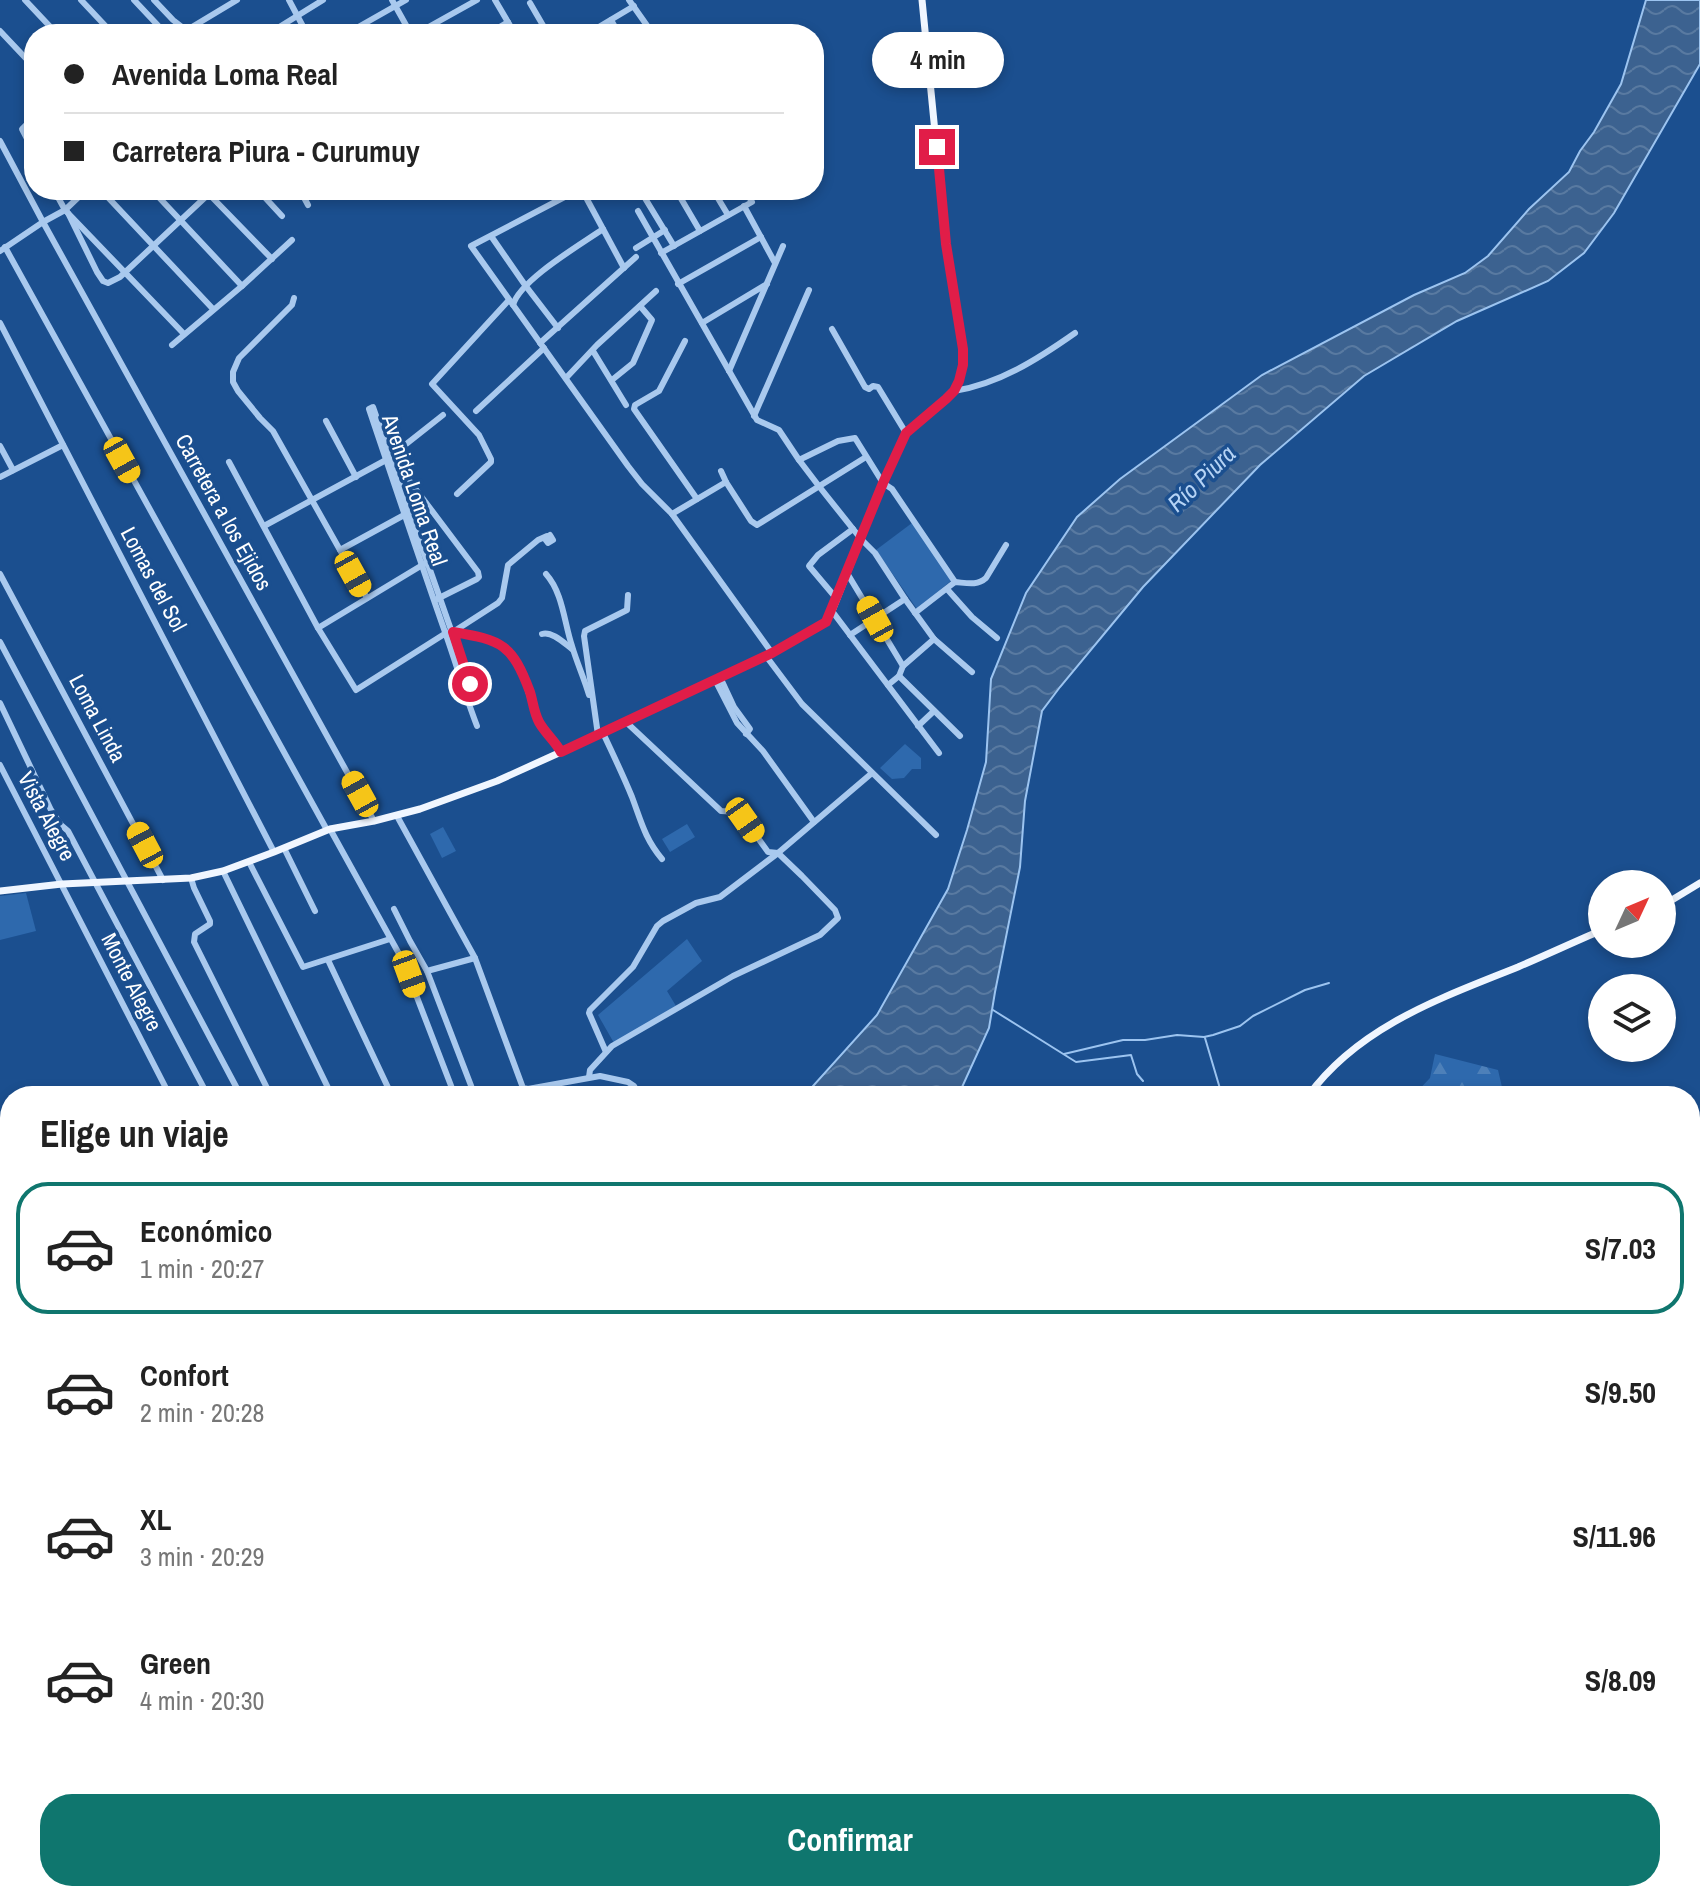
<!DOCTYPE html>
<html lang="es">
<meta charset="utf-8">
<style>
:root{--surface:#fff;--page:#f6f6f6;--text:#222;--muted:#767676;--line:#e0e0e0;--accent:#0f766e}
body{margin:0;font-family:"Archivo Narrow",sans-serif;background:var(--page);color:var(--text);height:100vh;display:flex;flex-direction:column;font-size:30px;white-space:nowrap}
*{box-sizing:border-box;margin:0}
p{font-size:26px;color:var(--muted)}
.icon{flex:none;width:44px;height:44px;fill:none;stroke:currentColor;stroke-width:2;stroke-linecap:round;stroke-linejoin:round}
.map{position:relative;flex:1;overflow:hidden}
.panel{position:absolute;left:0px;top:1086px;width:1700px;height:816px;display:flex;flex-direction:column;background:var(--surface);border-radius:32px 32px 0 0;box-shadow:0 4px 12px #0003}
.panel>*{flex:none}
.guide{position:absolute;left:24px;top:24px;width:800px;height:176px;border-radius:32px;box-shadow:0 4px 12px #0003;display:grid;align-content:center;height:176px;padding:0 40px;background:var(--surface)}
.needle{width:52px;rotate:46deg}
.buttons{position:absolute;left:1588px;top:870px;display:grid;gap:16px}
.buttons a{display:grid;place-items:center;width:88px;height:88px;border-radius:50%;background:var(--surface);box-shadow:0 4px 12px #0003;font-size:40px}
.end{position:absolute;width:36px;height:36px;margin:-18px;border:10px solid #e11d48;background:#fff;box-shadow:0 0 0 4px #fff}
.from{border-radius:50%}
.bubble{position:absolute;height:56px;border-radius:28px;background:var(--surface);box-shadow:0 4px 12px #0003;font-size:26px;font-weight:700;line-height:56px;text-align:center}
.car{position:absolute;width:24px;height:48px;margin:-24px -12px;border-radius:10px;box-shadow:0 0 6px 2px #0007;background:linear-gradient(#f5c518 24%,#345 0 40%,#f5c518 0 76%,#345 0 86%,#f5c518 0)}
.guide b{display:flex;align-items:center;gap:28px;height:76px;font-size:30px}
.guide b+b{border-top:2px solid var(--line)}
.guide i{width:20px;height:20px;background:var(--text)}
ul{padding:0;list-style:none}
li{display:flex;align-items:center;gap:24px;height:132px;margin:0 16px 12px;padding:0 24px;border:4px solid transparent;border-radius:32px}
li div{flex:1}
li b{display:block;font-size:30px}
li em{font-style:normal;font-weight:700}
li.current{border-color:var(--accent)}
li>.icon{width:72px;height:72px;stroke-width:1.5}
h2{padding:0 40px;font-size:36px;line-height:96px}
.primary-button{display:flex;gap:16px;margin-top:auto;padding:16px 40px}
.primary-button a{flex:1;height:92px;border-radius:32px;background:var(--accent);color:#fff;font-size:32px;font-weight:700;line-height:92px;text-align:center}
.map>svg:first-child{display:block}
.grass{fill:#2e69ad}
.forest{fill:url(#forest-firs)}
.water{fill:url(#water-waves);stroke:#9cc4f0;stroke-width:2}
.lines{fill:none;stroke-linecap:round;stroke-linejoin:round}
.stream{stroke:#9cc4f0;stroke-width:2}
.canal{stroke:#3c6290;stroke-width:5}
.minor{stroke:#a9c9ee;stroke-width:6}
.major{stroke:#f0f6ff;stroke-width:7}
.route{stroke:#e11d48;stroke-width:10}
.labels{text-anchor:middle;dominant-baseline:central;stroke-width:7;stroke-linejoin:round;paint-order:stroke}
.street-label{font-size:22px;fill:#fff;stroke:#1b4f8f}
.water-label{font-size:24px;font-style:italic;fill:#b5d3f5;stroke:#1b4f8f}
</style>
<div class="map">
<svg width="1700" height="1902" viewBox="0 0 1700 1902">
<defs>
<pattern id="forest-firs" width="22" height="20" patternUnits="userSpaceOnUse" patternTransform="scale(2)"><rect width="22" height="20" fill="#2e69ad"/><path d="M5 1l3.5 6h-7zM16 11l3.5 6h-7z" fill="#4d80b9"/></pattern>
<pattern id="water-waves" width="16" height="10" patternUnits="userSpaceOnUse" patternTransform="scale(2)"><rect width="16" height="10" fill="#3c6290"/><path d="M0 5q4-4 8 0t8 0" fill="none" stroke="#597aa1"/></pattern>
</defs>
<rect width="100%" height="100%" fill="#1b4f8f"/>
<g class="grass">
<polygon points="912,523 952,580 917,609 876,550"/>
<polygon points="905,744 921,758 921,769 912,769 904,778 892,779 880,768"/>
<polygon points="687,824 695,837 670,852 662,839"/>
<polygon points="443,827 456,851 442,858 430,834"/>
<polygon points="26,893 36,931 0,940 0,896"/>
<polygon points="687,939 702,961 667,991 676,1006 614,1043 598,1015"/>
<polygon points="164,1892 192,1892 202,1902 174,1902"/>
</g>
<polygon class="forest" points="1435,1054 1498,1070 1504,1096 1413,1096 1430,1078"/>
<g class="water">
<polygon points="1646,0 1700,0 1700,64 1614,213 1584,253 1548,281 1457,321 1364,376 1260,465 1143,587 1060,687 1042,711 1025,801 1020,867 995,992 989,1028 958,1096 804,1096 877,1015 948,889 967,830 986,762 991,679 1026,593 1077,517 1120,479 1262,375 1414,295 1465,273 1488,256 1529,209 1569,172 1580,151 1594,132 1621,84"/>
<polygon points="10,1387 10,1529 0,1532 0,1390"/>
</g>
<g class="lines">
<g class="stream">
<polyline points="993,1010 1076,1062 1131,1055 1137,1074 1143,1081"/>
<polyline points="1205,1038 1221,1092"/>
<polyline points="1064,1054 1123,1040 1145,1040 1177,1035 1204,1037 1213,1035 1240,1026 1253,1016 1305,990 1329,983"/>
</g>
<g class="canal">
<polyline points="436,1902 444,1892"/>
<polyline points="462,1902 469,1892"/>
</g>
<g class="minor">
<polyline points="25,0 57,34"/>
<polyline points="81,0 113,34"/>
<polyline points="134,0 166,34"/>
<polyline points="154,0 173,20 191,34"/>
<polyline points="289,0 307,34"/>
<polyline points="392,0 411,34"/>
<polyline points="495,0 515,34"/>
<polyline points="629,0 653,34"/>
<polyline points="530,3 548,34"/>
<polyline points="611,20 619,34"/>
<polyline points="187,30 237,0"/>
<polyline points="0,31 34,67"/>
<polyline points="268,34 323,0"/>
<polyline points="346,34 406,0"/>
<polyline points="416,34 477,0"/>
<polyline points="488,34 508,22"/>
<polyline points="587,34 634,6"/>
<polyline points="34,117 22,129 34,152"/>
<polyline points="0,141 43,222 374,821"/>
<polyline points="54,190 65,210 184,334"/>
<polyline points="101,190 213,309"/>
<polyline points="152,190 242,286"/>
<polyline points="205,190 272,259"/>
<polyline points="258,190 282,216"/>
<polyline points="300,190 308,205"/>
<polyline points="578,190 471,246 628,466 642,484 672,514 772,653"/>
<polyline points="582,190 624,268"/>
<polyline points="640,190 674,246"/>
<polyline points="676,190 700,231"/>
<polyline points="713,190 728,215"/>
<polyline points="609,195 617,190"/>
<polyline points="744,206 775,263"/>
<polyline points="638,211 757,420 779,430 799,460 818,485 861,539 875,553 905,599 934,639 972,672"/>
<polyline points="68,213 97,272 103,281 108,283 120,277 213,190"/>
<polyline points="491,236 525,285 558,328"/>
<polyline points="5,247 327,830"/>
<polyline points="636,248 665,230"/>
<polyline points="0,251 43,222 65,210 86,190"/>
<polyline points="661,253 752,202 745,190"/>
<polyline points="678,284 761,237"/>
<polyline points="294,298 292,305 239,358 233,372 233,382 238,391 260,418 273,431 367,598"/>
<path d="M 513,305 C 520,280 580,245 603,229"/>
<polyline points="0,323 274,852"/>
<polyline points="702,323 767,284"/>
<polyline points="832,329 865,387 869,389 873,386 878,387 906,433"/>
<polyline points="685,341 659,391 635,405 634,409 697,499"/>
<polyline points="540,343 636,257"/>
<polyline points="172,345 242,286 292,240"/>
<polyline points="593,351 626,405"/>
<polyline points="729,371 783,246"/>
<polyline points="566,378 597,345 656,291"/>
<polyline points="612,380 633,363 652,320 640,306"/>
<path d="M 954,391 C 999,384 1038,359 1075,333"/>
<polyline points="476,411 544,348"/>
<polyline points="754,416 809,290"/>
<polyline points="326,421 356,477"/>
<polyline points="0,446 13,470"/>
<polyline points="799,460 838,441 855,438 883,483 892,489 955,582"/>
<polyline points="229,462 318,628 356,690 446,633 453,632 498,603 502,598 508,565 538,540 547,536"/>
<polyline points="396,463 478,572 479,577 477,579 437,599"/>
<polyline points="0,477 63,445"/>
<polyline points="726,482 751,521 757,525 866,457"/>
<polyline points="457,494 491,462 491,459 479,435 432,384 509,300"/>
<polyline points="672,514 726,482 721,471"/>
<polyline points="264,526 386,460 443,415"/>
<polygon points="550,535 553,540 548,543 545,539"/>
<polyline points="340,550 406,514"/>
<polyline points="847,573 903,666"/>
<polyline points="0,574 163,880"/>
<path d="M 546,574 C 563,593 564,622 572,646 C 577,663 584,678 589,695"/>
<polyline points="947,589 972,617 997,638"/>
<polyline points="836,598 809,566 818,555 853,529"/>
<polyline points="832,611 939,753"/>
<path d="M 915,613 L 955,582 C 967,583 977,586 986,578 L 1006,545"/>
<polyline points="318,628 424,564"/>
<path d="M 453,632 C 522,643 516,656 536,716 C 541,728 555,740 561,752"/>
<path d="M 542,634 C 552,631 564,643 572,649"/>
<polyline points="850,635 905,599"/>
<polyline points="0,642 241,1096"/>
<polyline points="766,656 802,704 936,835"/>
<polyline points="899,676 960,736"/>
<polyline points="720,677 734,707 750,729 746,734"/>
<polyline points="715,680 737,723 763,751 814,822"/>
<polyline points="888,685 899,676 903,666 934,639"/>
<path d="M 465,691 L 468,690 L 470,684 L 373,407 L 369,409 C 394,483 419,558 445,632 C 456,663 465,695 477,726"/>
<polyline points="0,703 51,810 61,825 68,831 208,1096"/>
<polyline points="918,726 934,711"/>
<path d="M 603,733 C 613,754 623,775 632,797 C 641,821 645,839 662,859"/>
<polyline points="598,735 584,636 585,631 627,610 628,595"/>
<polyline points="0,765 170,1096"/>
<polyline points="397,816 475,958 523,1088 528,1089 600,1076 628,1082 634,1086 640,1096"/>
<polyline points="330,829 403,961 455,1096"/>
<polyline points="284,848 315,911"/>
<polyline points="249,862 303,967 390,939"/>
<polyline points="223,871 332,1096"/>
<polyline points="191,878 194,888 210,921 210,924 195,934 194,942 271,1096"/>
<polyline points="394,909 410,941 427,971 475,1096"/>
<polyline points="328,960 392,1096"/>
<polyline points="427,971 475,958"/>
<polyline points="606,1052 589,1013 590,1010 633,967 657,926 663,921 696,903 720,897 778,853 872,773"/>
<polyline points="589,1077 590,1070 612,1046 733,976 820,935 838,918 835,910 802,876 778,853 768,852 739,812 721,811 626,722"/>
<polyline points="1690,1240 1700,1241"/>
<polyline points="1690,1364 1700,1364"/>
<polyline points="1690,1757 1700,1763"/>
<polyline points="0,1762 10,1756"/>
<polyline points="0,1782 10,1776"/>
<polyline points="0,1838 10,1833"/>
<polyline points="547,1892 553,1902"/>
<polyline points="591,1892 597,1902"/>
<polyline points="636,1892 642,1902"/>
<polyline points="684,1892 689,1902"/>
<polyline points="731,1892 736,1902"/>
<polyline points="776,1892 781,1902"/>
<polyline points="821,1892 826,1902"/>
<polyline points="865,1892 870,1902"/>
<polyline points="907,1892 913,1902"/>
<polyline points="959,1892 965,1902"/>
<polyline points="1016,1892 1023,1902"/>
<polyline points="1660,1892 1675,1902"/>
<polyline points="337,1902 349,1892"/>
<polyline points="451,1902 459,1892"/>
<polyline points="505,1902 513,1892"/>
<polyline points="763,1902 773,1892"/>
</g>
<g class="major">
<polyline points="0,891 62,884 191,878 223,871 274,852 330,829 374,821 420,809 497,781 561,752 772,653 817,628 826,622 832,611 883,483 906,433 946,399 954,391 959,381 963,365 963,349 946,244 922,0"/>
<polyline points="1662,906 1700,883"/>
<path d="M 1308,1096 C 1359,1026 1441,998 1518,967 C 1546,955 1574,942 1602,930"/>
<polyline points="0,1658 10,1652"/>
</g>
</g>
<g class="lines">
<path class="route" d="M 470,684 L 453,632 C 502,640 512,644 530,692 C 533,702 534,713 539,722 C 545,733 555,741 561,752 L 772,653 L 826,622 L 883,483 L 906,433 L 946,399 L 954,391 L 959,381 L 963,365 L 963,349 L 946,244 L 937,147"/>
</g>
<g class="labels">
<g class="street-label">
<text transform="translate(415 490) rotate(71)">Avenida Loma Real</text>
<text transform="translate(224 512) rotate(61)">Carretera a los Ejidos</text>
<text transform="translate(154 579) rotate(62)">Lomas del Sol</text>
<text transform="translate(98 718) rotate(62)">Loma Linda</text>
<text transform="translate(47 816) rotate(62)">Vista Alegre</text>
<text transform="translate(132 982) rotate(63)">Monte Alegre</text>
</g>
<g class="water-label">
<text transform="translate(1201 478) rotate(-44)">Río Piura</text>
</g>
</g>
</svg>
<div class="buttons">
<a><svg class="needle" viewBox="-14 -14 28 28"><path d="M0-13l5 13h-10z" fill="#e53935"/><path d="M0 13l5-13h-10z" fill="#767676"/></svg></a>
<a><svg class="icon" aria-label="layers" viewBox="0 0 24 24"><path d="M12 4l9 5-9 5-9-5zM3 14l9 5 9-5"/></svg></a>
</div>
<i class="end from" style="left:470px;top:684px"></i>
<i class="end" style="left:937px;top:147px"></i>
<div class="bubble" style="left:872px;top:32px;width:132px">4 min</div>
<i class="car" style="left:122px;top:460px;rotate:151deg"></i>
<i class="car" style="left:353px;top:574px;rotate:151deg"></i>
<i class="car" style="left:875px;top:619px;rotate:331deg"></i>
<i class="car" style="left:360px;top:794px;rotate:331deg"></i>
<i class="car" style="left:745px;top:820px;rotate:145deg"></i>
<i class="car" style="left:145px;top:845px;rotate:332deg"></i>
<i class="car" style="left:409px;top:974px;rotate:160deg"></i>
<div class="guide">
<b><i class="from"></i>Avenida Loma Real</b>
<b><i></i>Carretera Piura - Curumuy</b>
</div>
<section class="panel">
<h2>Elige un viaje</h2>
<ul>
<li class="current"><svg class="icon" aria-label="car" viewBox="0 0 24 24"><path d="M5 17H2v-5l4-1 3-4h7l3 4 3 1v5h-3M9 17h6M6 11h13"/><circle cx="7" cy="17" r="2"/><circle cx="17" cy="17" r="2"/></svg><div><b>Económico</b><p>1 min · 20:27</p></div><em>S/7.03</em></li>
<li><svg class="icon" aria-label="car" viewBox="0 0 24 24"><path d="M5 17H2v-5l4-1 3-4h7l3 4 3 1v5h-3M9 17h6M6 11h13"/><circle cx="7" cy="17" r="2"/><circle cx="17" cy="17" r="2"/></svg><div><b>Confort</b><p>2 min · 20:28</p></div><em>S/9.50</em></li>
<li><svg class="icon" aria-label="car" viewBox="0 0 24 24"><path d="M5 17H2v-5l4-1 3-4h7l3 4 3 1v5h-3M9 17h6M6 11h13"/><circle cx="7" cy="17" r="2"/><circle cx="17" cy="17" r="2"/></svg><div><b>XL</b><p>3 min · 20:29</p></div><em>S/11.96</em></li>
<li><svg class="icon" aria-label="car" viewBox="0 0 24 24"><path d="M5 17H2v-5l4-1 3-4h7l3 4 3 1v5h-3M9 17h6M6 11h13"/><circle cx="7" cy="17" r="2"/><circle cx="17" cy="17" r="2"/></svg><div><b>Green</b><p>4 min · 20:30</p></div><em>S/8.09</em></li>
</ul>
<div class="primary-button"><a>Confirmar</a></div>
</section>
</div>
